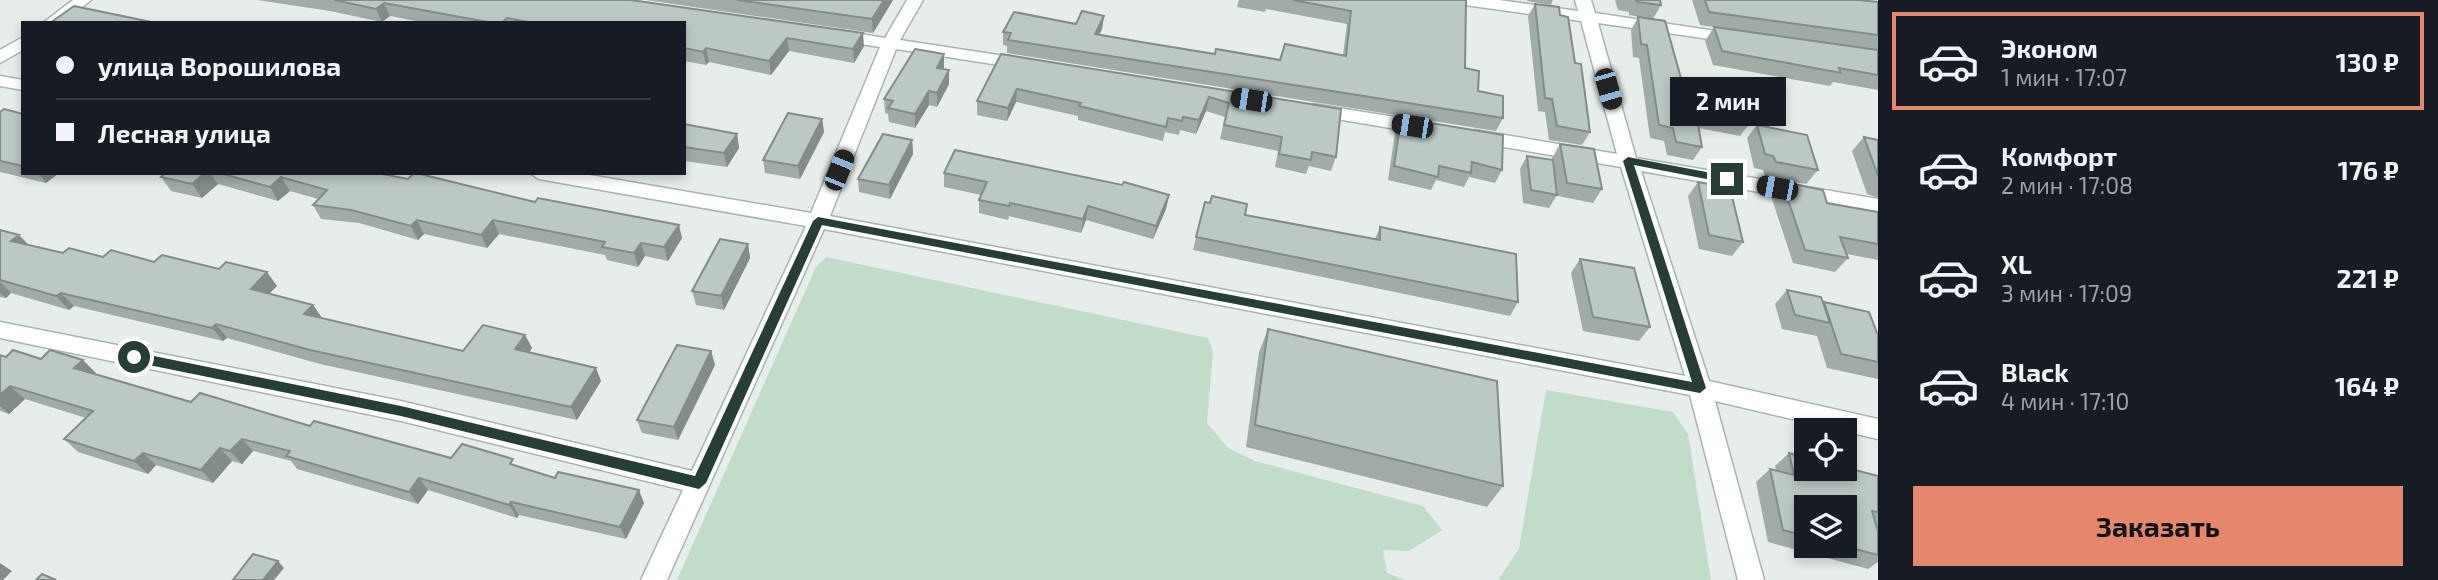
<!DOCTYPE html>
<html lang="ru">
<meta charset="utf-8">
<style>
:root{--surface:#171b24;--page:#20242c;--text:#f1f3f6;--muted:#9ea1a6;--line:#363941;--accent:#e5876c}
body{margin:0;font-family:"Exo 2",sans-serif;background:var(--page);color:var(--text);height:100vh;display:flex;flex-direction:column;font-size:26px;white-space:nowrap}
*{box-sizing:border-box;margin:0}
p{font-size:23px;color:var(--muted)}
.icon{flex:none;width:38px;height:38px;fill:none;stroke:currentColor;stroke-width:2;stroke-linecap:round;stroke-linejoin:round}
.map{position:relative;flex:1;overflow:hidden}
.panel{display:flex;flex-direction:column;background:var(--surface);width:560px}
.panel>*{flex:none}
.top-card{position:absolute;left:21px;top:21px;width:665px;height:154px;border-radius:0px;box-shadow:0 4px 10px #0003;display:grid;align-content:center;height:154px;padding:0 35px;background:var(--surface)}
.tools{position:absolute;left:1794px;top:418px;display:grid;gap:14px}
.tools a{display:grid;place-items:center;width:63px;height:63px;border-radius:0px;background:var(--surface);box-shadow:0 4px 10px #0003;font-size:35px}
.end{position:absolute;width:32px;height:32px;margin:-16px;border:9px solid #263e37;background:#fff;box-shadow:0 0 0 4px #fff}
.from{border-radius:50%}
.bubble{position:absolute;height:49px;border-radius:0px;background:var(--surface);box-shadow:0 4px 10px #0003;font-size:23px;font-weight:700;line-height:49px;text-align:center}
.car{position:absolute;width:21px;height:42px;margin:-21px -10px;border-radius:9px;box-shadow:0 0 5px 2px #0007;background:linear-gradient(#222 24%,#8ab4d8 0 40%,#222 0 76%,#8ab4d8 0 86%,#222 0)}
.top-card b{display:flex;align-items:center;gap:24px;height:66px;font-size:26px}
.top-card b+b{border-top:2px solid var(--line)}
.top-card i{width:18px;height:18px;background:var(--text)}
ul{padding:12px 0 0;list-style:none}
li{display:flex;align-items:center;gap:21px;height:98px;margin:0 14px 10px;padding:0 21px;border:4px solid transparent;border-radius:0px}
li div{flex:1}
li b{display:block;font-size:26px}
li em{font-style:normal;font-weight:700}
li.current{border-color:var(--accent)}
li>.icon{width:63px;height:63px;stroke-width:1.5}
.primary-button{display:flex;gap:14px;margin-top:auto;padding:14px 35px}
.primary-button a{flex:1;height:80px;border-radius:0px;background:var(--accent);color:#111;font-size:28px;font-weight:700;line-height:80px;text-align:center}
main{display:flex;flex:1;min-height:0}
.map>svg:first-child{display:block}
.green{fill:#c1dcc8}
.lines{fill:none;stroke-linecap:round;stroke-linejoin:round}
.minor-casing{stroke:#a9b5b1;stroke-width:3}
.minor{fill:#fff;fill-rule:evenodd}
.wall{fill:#a1aca8;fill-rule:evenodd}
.shaded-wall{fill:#838c88}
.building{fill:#bbc8c3;stroke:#838c88;stroke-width:2}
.route{fill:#263e37}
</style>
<main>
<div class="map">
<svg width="1878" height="580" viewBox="0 0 1878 580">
<rect width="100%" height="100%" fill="#e6edea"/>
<g class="green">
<polygon points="826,257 1208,338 1213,352 1207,423 1228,448 1255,461 1423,506 1442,530 1409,551 1383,550 1387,573 1405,580 677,580 816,267"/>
<polygon points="1546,390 1673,412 1688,434 1711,580 1498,580 1519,549"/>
</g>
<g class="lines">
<g class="minor-casing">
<g id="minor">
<polygon points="73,0 91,0 62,23 43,23"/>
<polygon points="907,0 923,0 900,40 1025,59 1033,64 1025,69 896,49 830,216 1685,376 1621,167 1475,142 1466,136 1475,130 1617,154 1581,21 1465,5 1457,0 1499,0 1578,11 1575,0 1591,0 1595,13 1743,35 1745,38 1743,41 1737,43 1598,23 1636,158 1878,199 1878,213 1641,171 1709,381 1878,419 1878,439 1715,401 1764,580 1738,580 1690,395 824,229 667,580 641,580 683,490 401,421 0,338 0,322 401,401 692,471 806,226 539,179 530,173 578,173 811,213 880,47 836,40 828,35 836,30 885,38"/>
<polygon points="23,37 23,50 0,63 0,50"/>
<polygon points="0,76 23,80 23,90 0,86"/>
<polygon points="1313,104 1426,122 1435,128 1426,134 1307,114 1304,110"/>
</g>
</g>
<use href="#minor" class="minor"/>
</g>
<g class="wall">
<polygon points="257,0 631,0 864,46 854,63 789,51 771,75 709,62 706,65 684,61 684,23 426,23 390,16 382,22 330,11"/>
<polygon points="646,0 893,0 873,33"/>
<polygon points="1239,0 1466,0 1465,68 1478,91 1503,118 1496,131 1007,53 1007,46 1003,45 1003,32 1076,24 1104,16 1102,29 1099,34 1147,43 1215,54 1280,60 1343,55 1347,24 1266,9 1265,12 1237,7"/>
<polygon points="1527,0 1553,0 1551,5 1527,1"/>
<polygon points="1615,0 1660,0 1661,5 1653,19 1629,15 1629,12 1618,10"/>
<polygon points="1692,0 1860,0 1878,2 1878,50 1700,25"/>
<polygon points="1535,4 1560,15 1575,63 1590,132 1582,145 1549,140 1545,112 1538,111 1528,16"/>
<polygon points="1638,17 1689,107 1750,123 1740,136 1699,128 1702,147 1693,160 1667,155 1664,141 1650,138 1639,58 1633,57 1631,30"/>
<polygon points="1714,27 1878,50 1878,90 1833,82 1830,86 1713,65 1705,41"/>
<polygon points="1001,54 1341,109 1336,157 1331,171 1309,166 1306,174 1275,167 1278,151 1220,139 1225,117 1206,111 1196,134 1180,130 1179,135 1165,132 1163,141 1078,120 1078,116 1016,102 1007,121 977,115 977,101"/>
<polygon points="944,68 943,69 949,70 949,84 937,107 929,105 915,128 889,122 888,114 885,113 884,99"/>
<polygon points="0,112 23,114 23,173 59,173 46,183 0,172"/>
<polygon points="1401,118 1502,170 1495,183 1469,177 1464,187 1436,180 1431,190 1388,180 1395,132"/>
<polygon points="822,119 824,132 800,179 765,173 763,160"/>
<polygon points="684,124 737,134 739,148 727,167 684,161"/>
<polygon points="1757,125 1818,170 1806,184 1765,176 1763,170 1754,168 1747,138"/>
<polygon points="1864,137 1878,140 1878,198 1867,194 1852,151"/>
<polygon points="912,140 913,154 890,199 859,192 858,179"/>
<polygon points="1560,144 1602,189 1593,203 1558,196 1554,168 1557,195 1549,208 1523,203 1520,169 1527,156 1552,160 1552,158"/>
<polygon points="165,173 377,173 682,238 668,261 645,256 638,267 607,260 605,255 499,234 487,248 424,234 418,240 359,223 321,219 313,205 318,199 290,191 278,201 218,184 202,198 171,191 161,177"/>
<polygon points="944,173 1169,195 1166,209 1153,239 1086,220 1081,233 1009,216 1008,220 979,213 979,200 981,195 944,187"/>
<polygon points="1698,182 1743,242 1732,256 1699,249 1688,196"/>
<polygon points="1782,182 1827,203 1877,212 1878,211 1878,260 1847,254 1848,258 1835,272 1793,263 1771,196"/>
<polygon points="1205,202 1245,215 1375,239 1380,227 1518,302 1510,316 1193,250"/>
<polygon points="0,230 29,245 63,253 154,262 277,286 269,293 313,305 322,318 463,351 525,335 532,348 529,353 601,381 577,420 320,364 227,338 223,341 74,306 69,310 11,293 6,298 0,297"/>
<polygon points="748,244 750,258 724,310 696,305 692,291"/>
<polygon points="1580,259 1650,327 1639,341 1583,331 1571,273"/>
<polygon points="1787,290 1824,303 1824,302 1878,333 1878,379 1827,368 1817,336 1782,329 1775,304"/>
<polygon points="1268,329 1503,486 1487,507 1246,447 1259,352"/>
<polygon points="711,351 715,365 678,440 642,433 637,420"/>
<polygon points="0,355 6,357 41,359 96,373 95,374 191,402 310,426 451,458 516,466 644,503 626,539 519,515 517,518 428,490 418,504 297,469 291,461 253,451 242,464 232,461 213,483 156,465 148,474 78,452 64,439 86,418 25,399 9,414 0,411"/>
<path d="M 1789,453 L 1878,476 L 1878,562 L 1868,569 L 1768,542 L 1756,482 L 1770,469 L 1776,470 L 1775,466 ZM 1806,508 L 1844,546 L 1806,546 Z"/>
</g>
<g class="shaded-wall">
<polygon points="884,0 893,0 873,33 872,19"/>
<polygon points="384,3 390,16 382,22 376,9"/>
<polygon points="1104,16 1102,29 1094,47 1095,34"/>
<polygon points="863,33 864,46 854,63 853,49"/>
<polygon points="787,38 789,51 771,75 769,61"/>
<polygon points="706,48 709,62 706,65 703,52"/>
<polygon points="944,54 944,68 937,82 937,68"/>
<polygon points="949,70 949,84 937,107 937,93"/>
<polygon points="1017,89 1016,102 1007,121 1008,108"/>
<polygon points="929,91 929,105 915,128 915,114"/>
<polygon points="1209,97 1206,111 1196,134 1199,120"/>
<polygon points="822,119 824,132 800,179 798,166"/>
<polygon points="737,134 739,148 727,167 724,153"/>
<polygon points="912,140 913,154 890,199 889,185"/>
<polygon points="38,173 59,173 46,183"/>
<polygon points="205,173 210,173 218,184 202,198 192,184"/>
<polygon points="281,177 290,191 278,201 270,187"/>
<polygon points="1169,195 1166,209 1153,239 1156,226"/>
<polygon points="1088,206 1086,220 1081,233 1083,219"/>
<polygon points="417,220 424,234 418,240 411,226"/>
<polygon points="493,220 499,234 487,248 481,235"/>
<polygon points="679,225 682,238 668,261 664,247"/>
<polygon points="19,235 32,248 11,241"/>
<polygon points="641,243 645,256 638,267 634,253"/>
<polygon points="748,244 750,258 724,310 721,296"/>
<polygon points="267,272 277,286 261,302 251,289"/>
<polygon points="0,282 11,293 6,298 0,293"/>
<polygon points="61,293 74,306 69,310 56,296"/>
<polygon points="313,305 322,318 304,314"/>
<polygon points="216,324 227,338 223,341 212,328"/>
<polygon points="525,335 532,348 521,363 515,349"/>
<polygon points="711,351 715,365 678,440 674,427"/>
<polygon points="83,360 96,373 87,381 74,368"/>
<polygon points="596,368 601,381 577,420 571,407"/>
<polygon points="10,386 25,399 9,414 0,406 0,395"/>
<polygon points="242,439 253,451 242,464 230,451"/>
<polygon points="220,448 232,461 213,483 201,470"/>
<polygon points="143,453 156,465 148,474 134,461"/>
<polygon points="419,478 428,490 418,504 409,492"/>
<polygon points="639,490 644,503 626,539 620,527"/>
<polygon points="511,502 519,515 517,518 509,505"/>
<polygon points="278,561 284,568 274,580 263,580"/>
<polygon points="0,563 12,571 3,580 0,580"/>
</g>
<g class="building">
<polygon points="334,0 631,0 863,33 853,49 787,38 769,61 706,48 703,52 684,48 684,23 533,23 507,18 502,23 493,23 384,3 376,9"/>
<polygon points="737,0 884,0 872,19"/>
<polygon points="1293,0 1466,0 1465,68 1479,71 1478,91 1503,96 1503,118 1008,40 1011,33 1003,32 1014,12 1076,24 1082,11 1104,16 1095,34 1147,43 1215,54 1216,49 1280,60 1285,44 1346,56 1351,11"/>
<polygon points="1636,0 1660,0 1661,5 1637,2"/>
<polygon points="1705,0 1860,0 1878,2 1878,35 1709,12"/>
<polygon points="1535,4 1559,7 1560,15 1568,17 1575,63 1581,64 1590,132 1557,126 1552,99 1545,98"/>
<polygon points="74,6 156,23 50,23"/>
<polygon points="1638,17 1665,21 1689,107 1741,95 1750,123 1696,113 1702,147 1676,142 1673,128 1659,125 1647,45 1641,44"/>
<polygon points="1714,27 1878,50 1878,75 1839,68 1841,73 1722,51"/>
<polygon points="915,49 944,54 937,68 949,70 937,93 929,91 915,114 888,108 893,101 884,99"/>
<polygon points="1001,54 1341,109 1336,157 1312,152 1311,160 1279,154 1282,137 1224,125 1229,103 1209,97 1199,120 1183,117 1182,121 1168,118 1166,127 1079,106 1081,103 1017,89 1008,108 977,101"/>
<polygon points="4,109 23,114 23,166 0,161 0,112"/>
<polygon points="788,113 822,119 798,166 763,160"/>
<polygon points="1401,118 1503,135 1502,170 1472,162 1471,173 1439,166 1438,177 1394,166"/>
<polygon points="684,124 737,134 724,153 684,147"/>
<polygon points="1757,125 1807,135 1818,170 1776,162 1773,156 1765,154"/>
<polygon points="883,134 912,140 889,185 858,179"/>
<polygon points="1864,137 1878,140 1878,176"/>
<polygon points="1560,144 1594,149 1602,189 1567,183"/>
<polygon points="955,150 1122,185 1124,182 1169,195 1156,226 1088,206 1083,219 1010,203 1009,206 979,200 987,182 944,173"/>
<polygon points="1527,156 1553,160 1557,195 1531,190"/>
<polygon points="165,173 205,173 192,184 161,177"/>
<polygon points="219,173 377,173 408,179 414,173 416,173 535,202 538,198 679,225 664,247 641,243 634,253 602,247 605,242 493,220 481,235 417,220 411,226 351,210 313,205 327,190 281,177 270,187"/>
<polygon points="1698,182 1730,188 1743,242 1709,235"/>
<polygon points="1782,182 1823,190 1827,203 1878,212 1878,244 1840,237 1848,258 1805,250"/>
<polygon points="1212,196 1247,204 1245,215 1380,240 1380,227 1516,254 1518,302 1196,237 1205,202 1210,203"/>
<polygon points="0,230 19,235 11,241 63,253 69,248 103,257 111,250 154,262 162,255 219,269 226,262 267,272 251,289 313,305 304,314 463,351 483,325 525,335 515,349 596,368 571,407 310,350 216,324 212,328 61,293 56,296 0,280"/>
<polygon points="720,239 748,244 721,296 692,291"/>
<polygon points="1580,259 1634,268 1650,327 1593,317"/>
<polygon points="1787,290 1821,297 1830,323 1795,315"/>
<polygon points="1824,302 1869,312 1877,333 1878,333 1878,362 1841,354"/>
<polygon points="1268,329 1497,381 1503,486 1255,425"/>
<polygon points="677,345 711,351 674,427 637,420"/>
<polygon points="13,350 41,359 50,350 83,360 74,368 191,402 200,393 310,426 314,421 451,458 462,444 513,459 510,464 555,478 558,472 639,490 620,527 511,502 509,505 419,478 409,492 286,456 290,451 242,439 230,451 220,448 201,470 143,453 134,461 64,439 93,411 10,386 0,395 0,355 6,357"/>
<polygon points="1789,453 1806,458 1806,469 1844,469 1844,467 1878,476 1878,512 1872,511 1878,531 1878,555 1844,546 1844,508 1806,508 1806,536 1783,530 1770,469 1794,475"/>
<polygon points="253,554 278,561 263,580 233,580"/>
<polygon points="42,574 56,580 36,580"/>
</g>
<polygon class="route" points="1628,157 1727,176 1732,179 1727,183 1634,165 1706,388 1700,393 822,225 706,483 699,489 401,416 134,362 128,357 134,352 401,406 695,476 813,221 818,217 1692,382 1623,161"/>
</svg>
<div class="tools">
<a><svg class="icon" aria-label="locate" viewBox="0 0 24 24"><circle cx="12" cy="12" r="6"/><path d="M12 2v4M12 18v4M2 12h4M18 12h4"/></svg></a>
<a><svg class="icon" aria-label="layers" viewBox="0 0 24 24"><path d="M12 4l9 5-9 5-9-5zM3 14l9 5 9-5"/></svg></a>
</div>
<i class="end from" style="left:134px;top:357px"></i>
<i class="end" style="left:1727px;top:179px"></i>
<div class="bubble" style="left:1670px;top:77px;width:116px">2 мин</div>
<i class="car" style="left:1608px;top:89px;rotate:164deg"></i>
<i class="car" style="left:1251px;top:100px;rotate:279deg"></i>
<i class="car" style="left:1412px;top:126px;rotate:279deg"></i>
<i class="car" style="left:839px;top:170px;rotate:22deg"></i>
<i class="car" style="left:1777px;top:188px;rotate:281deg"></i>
<div class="top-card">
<b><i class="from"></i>улица Ворошилова</b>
<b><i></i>Лесная улица</b>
</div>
</div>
<section class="panel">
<ul>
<li class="current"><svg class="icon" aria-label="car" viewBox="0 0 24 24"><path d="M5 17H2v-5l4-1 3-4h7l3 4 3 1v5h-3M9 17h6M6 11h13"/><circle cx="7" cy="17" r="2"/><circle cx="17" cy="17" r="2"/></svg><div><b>Эконом</b><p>1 мин · 17:07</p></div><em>130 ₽</em></li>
<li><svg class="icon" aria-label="car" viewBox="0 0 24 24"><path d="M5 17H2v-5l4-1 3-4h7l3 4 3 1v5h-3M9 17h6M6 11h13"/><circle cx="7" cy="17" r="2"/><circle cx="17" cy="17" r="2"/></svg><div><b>Комфорт</b><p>2 мин · 17:08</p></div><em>176 ₽</em></li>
<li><svg class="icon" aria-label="car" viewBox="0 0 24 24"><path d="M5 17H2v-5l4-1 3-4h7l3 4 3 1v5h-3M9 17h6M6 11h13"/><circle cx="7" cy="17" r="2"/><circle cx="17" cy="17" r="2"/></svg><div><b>XL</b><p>3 мин · 17:09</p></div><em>221 ₽</em></li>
<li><svg class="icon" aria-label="car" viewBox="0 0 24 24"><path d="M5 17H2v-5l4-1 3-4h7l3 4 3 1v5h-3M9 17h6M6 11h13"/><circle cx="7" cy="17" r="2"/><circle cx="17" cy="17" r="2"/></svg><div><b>Black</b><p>4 мин · 17:10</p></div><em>164 ₽</em></li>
</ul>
<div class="primary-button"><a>Заказать</a></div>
</section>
</main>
